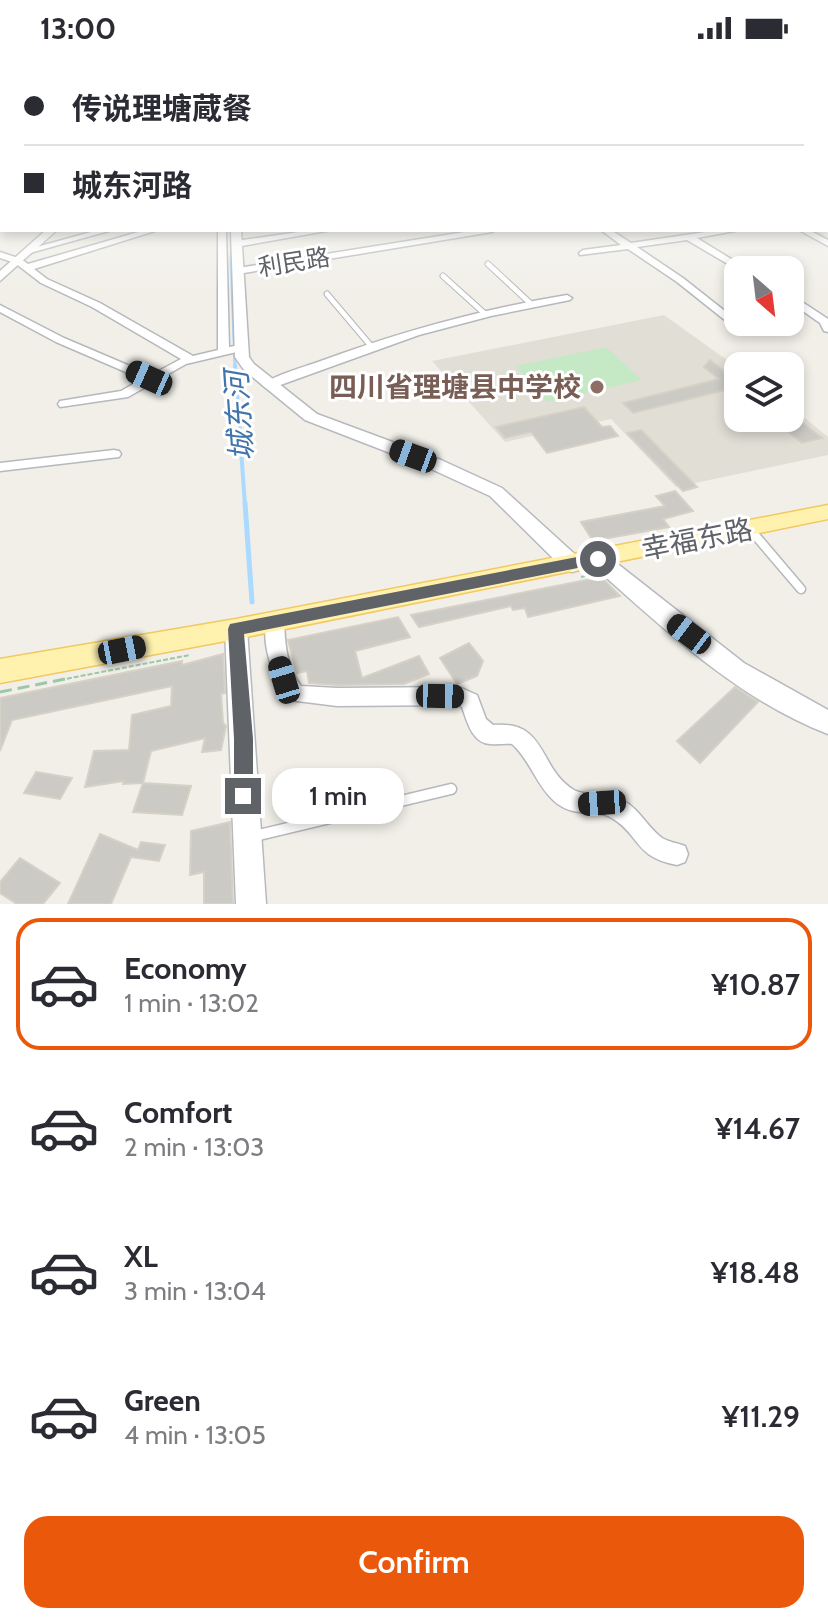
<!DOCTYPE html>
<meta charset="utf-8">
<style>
:root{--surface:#fff;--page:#f7f7f7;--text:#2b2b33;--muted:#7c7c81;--line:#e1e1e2;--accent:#ea580c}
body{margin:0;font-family:Cabin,"Noto Sans SC",sans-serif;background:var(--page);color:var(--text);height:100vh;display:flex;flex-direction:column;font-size:30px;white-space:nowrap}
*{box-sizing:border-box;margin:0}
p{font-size:26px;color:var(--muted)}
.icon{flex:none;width:44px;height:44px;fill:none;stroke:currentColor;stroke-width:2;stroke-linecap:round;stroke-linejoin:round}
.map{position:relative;height:848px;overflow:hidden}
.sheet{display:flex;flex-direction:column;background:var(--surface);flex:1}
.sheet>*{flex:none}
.top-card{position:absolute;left:0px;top:0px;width:828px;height:176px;box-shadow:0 4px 12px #0003;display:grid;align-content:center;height:176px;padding:0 24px;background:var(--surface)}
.needle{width:52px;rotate:152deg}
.fabs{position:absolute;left:724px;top:200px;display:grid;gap:16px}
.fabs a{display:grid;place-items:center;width:80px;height:80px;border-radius:16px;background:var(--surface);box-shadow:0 4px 12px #0003;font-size:40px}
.end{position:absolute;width:36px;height:36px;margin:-18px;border:10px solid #5f6368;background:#fff;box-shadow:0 0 0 4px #fff}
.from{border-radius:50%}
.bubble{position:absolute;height:56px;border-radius:24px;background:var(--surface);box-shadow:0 4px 12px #0003;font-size:26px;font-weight:600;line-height:56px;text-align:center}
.car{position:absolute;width:24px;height:48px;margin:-24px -12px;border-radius:10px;box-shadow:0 0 6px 2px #0007;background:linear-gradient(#222 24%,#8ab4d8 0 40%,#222 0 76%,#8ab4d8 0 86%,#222 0)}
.top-card b{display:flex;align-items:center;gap:28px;height:76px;font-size:30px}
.top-card b+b{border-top:2px solid var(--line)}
.top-card i{width:20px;height:20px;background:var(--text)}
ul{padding:14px 0 0;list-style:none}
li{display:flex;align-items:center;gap:24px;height:132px;margin:0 16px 12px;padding:0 8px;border:4px solid transparent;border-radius:24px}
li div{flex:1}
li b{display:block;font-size:30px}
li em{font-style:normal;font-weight:600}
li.current{border-color:var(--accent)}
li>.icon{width:72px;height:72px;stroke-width:1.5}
.button{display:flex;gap:16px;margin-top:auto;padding:16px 24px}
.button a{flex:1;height:92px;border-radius:24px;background:var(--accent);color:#fff;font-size:32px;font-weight:600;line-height:92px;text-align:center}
.status{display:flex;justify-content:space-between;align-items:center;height:56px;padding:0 40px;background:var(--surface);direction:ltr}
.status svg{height:22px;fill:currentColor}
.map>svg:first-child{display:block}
.education{fill:#e1ded6}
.green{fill:#c5e8c5}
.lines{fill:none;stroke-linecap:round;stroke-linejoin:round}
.stream-far3{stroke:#aadaff;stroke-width:2}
.stream-far2{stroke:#aadaff;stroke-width:3}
.stream-far1{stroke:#aadaff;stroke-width:4}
.stream{stroke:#aadaff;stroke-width:5}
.building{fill:#cccac5;stroke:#d6d1c6;stroke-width:2}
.lane-far2-casing{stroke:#b5b8bc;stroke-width:7}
.lane-far1-casing{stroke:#b5b8bc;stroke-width:11}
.lane-casing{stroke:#b5b8bc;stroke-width:13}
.street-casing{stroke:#b5b8bc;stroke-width:3}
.secondary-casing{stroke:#b6babf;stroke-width:3}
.primary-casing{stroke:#f2c960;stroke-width:3}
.path-far1{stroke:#9cc7a9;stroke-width:2;stroke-dasharray:5 2;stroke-linecap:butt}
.path{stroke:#9cc7a9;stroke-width:3;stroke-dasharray:12 6;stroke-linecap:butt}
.lane-far2{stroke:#fff;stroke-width:5}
.lane-far1{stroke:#fff;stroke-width:8}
.lane{stroke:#fff;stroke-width:10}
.street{fill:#fff;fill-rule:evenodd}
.secondary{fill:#fff;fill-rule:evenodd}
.primary{fill:#fff2af;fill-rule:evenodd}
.route{fill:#5f6368}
.education-dot{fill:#8d6e63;stroke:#fff;stroke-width:3}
.labels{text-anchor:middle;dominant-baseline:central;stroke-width:6;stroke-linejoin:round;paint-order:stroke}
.far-street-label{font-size:24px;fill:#5f6368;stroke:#fff}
.education-label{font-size:28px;font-weight:bold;fill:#785e54;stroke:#fff;text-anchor:end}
.street-label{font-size:28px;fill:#5f6368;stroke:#fff}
.water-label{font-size:30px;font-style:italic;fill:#4174aa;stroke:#fff}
</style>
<div class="status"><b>13:00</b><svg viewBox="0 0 49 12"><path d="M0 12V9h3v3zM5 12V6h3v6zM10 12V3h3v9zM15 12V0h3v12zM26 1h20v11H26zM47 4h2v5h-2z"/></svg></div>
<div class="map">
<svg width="828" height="848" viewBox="0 0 828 848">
<rect width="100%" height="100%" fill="#f1efe8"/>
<polygon class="education" points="664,259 738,312 738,362 790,362 790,350 828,381 828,399 676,431 611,363 505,386 432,305"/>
<polygon class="green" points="606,291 642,324 547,346 516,310"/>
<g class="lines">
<polyline class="stream-far3" points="231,174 231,203"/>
<polyline class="stream-far2" points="231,201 235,311"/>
<polyline class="stream-far1" points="235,309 245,449"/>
<polyline class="stream" points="245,447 252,546"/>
</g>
<g class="building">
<polygon points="710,304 730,320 738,318 738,331 633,357 623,347 719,323 704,311"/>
<polygon points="584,351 602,371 610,370 618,380 547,397 531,376 505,382 496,371"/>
<polygon points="790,357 822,382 802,387 771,362 790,362"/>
<polygon points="641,374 697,431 683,435 627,377"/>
<polygon points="675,435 693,455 663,463 669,471 593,485 581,466 665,450 656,440"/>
<polygon points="601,521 620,540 528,561 525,552 513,554 511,550 419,571 411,559"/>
<polygon points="398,561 410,581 355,595 362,622 419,600 429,618 404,628 337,629 309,627 307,615 297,617 288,584"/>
<polygon points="469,587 483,605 477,620 457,628 440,602"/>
<polygon points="223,598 225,637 221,638 223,667 226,670 221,694 202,696 205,682 151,695 143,727 123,728 124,725 85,731 94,695 129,694 132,659 171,650 172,630 12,664 0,695 0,642 182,605 182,609"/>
<polygon points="735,631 758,646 700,707 677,685"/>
<polygon points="36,716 72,722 60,743 24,737"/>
<polygon points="143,727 191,730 182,759 133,756"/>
<polygon points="230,766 233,848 204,848 204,816 190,819 191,775"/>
<polygon points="100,778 138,794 141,786 165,789 159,805 131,801 111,848 68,848"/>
<polygon points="20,802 60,827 43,848 17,848 0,837 0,826"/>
</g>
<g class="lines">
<g class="lane-far2-casing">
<g id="lane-far2">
<polyline points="488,208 530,247"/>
<polyline points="443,220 484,257"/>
<polyline points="327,238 371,290"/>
</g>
</g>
<g class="lane-far1-casing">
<polyline id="lane-far1" points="749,472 801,533"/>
</g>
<g class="lane-casing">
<polyline id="lane" points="255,780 451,733"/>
</g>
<g class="street-casing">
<g id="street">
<rect x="826" y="121" width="2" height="4"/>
<rect x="826" y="148" width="2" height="5"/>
<rect x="826" y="163" width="2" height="5"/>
<polygon points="98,174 112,174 30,197 26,194"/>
<polygon points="145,174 158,174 34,213 47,223 100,247 193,300 218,294 218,174 226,174 229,291 241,289 246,292 245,294 186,308 128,341 60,351 58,348 60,345 121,335 142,323 56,286 0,256 0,249 64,282 151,319 181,303 92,251 41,227 15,207 0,202 0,196 21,203 28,208"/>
<polygon points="312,174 332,174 236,191 232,188 236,185"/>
<polygon points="477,174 496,174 492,176 238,218 233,215 238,212"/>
<polygon points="601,174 611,174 631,187 719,174 740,174 697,182 749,214 738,214 687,184 637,191 683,222 735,263 730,266 726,265 677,226 628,193 580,199 579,197 583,194 621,189"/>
<polygon points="799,174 809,174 828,184 828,190"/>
<polygon points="790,238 828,263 828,276 824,275 820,267 790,246"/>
<path d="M 567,239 L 572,242 L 570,244 L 491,260 L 419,279 L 272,332 L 268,333 L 262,329 C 277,318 301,312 318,306 C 400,276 482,253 567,239 Z"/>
<polygon points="114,394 119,395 121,398 119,401 0,415 0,407"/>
<path d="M 275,557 L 281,559 L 284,564 C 285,588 286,610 301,630 L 337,632 L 459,631 L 477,639 L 486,663 L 493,669 C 548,664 538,713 574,734 C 587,741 607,736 622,744 C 639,752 647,771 662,782 C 669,786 677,787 685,790 L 688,798 L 685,806 L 677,809 C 634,801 641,780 612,762 C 595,751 574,764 553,744 C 536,728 530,704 512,688 C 505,687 497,689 490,688 C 472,687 467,665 462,651 L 458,649 L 337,650 L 289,644 C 274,624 258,584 269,559 Z"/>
</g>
</g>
<g class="secondary-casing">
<g id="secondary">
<polygon points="46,174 57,174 0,225 0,215"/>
<polygon points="231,174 241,174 249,301 254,308 317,358 441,404 502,432 579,502 582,508 579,514 572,516 565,514 490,440 429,412 305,364 244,314 235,301"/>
<path d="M 598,495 L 605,498 L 744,607 L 828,654 L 828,678 C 737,643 663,572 591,508 L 588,503 L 591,498 Z"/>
<polygon points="236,564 244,566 247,573 266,848 236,848 225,573 228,566"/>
</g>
</g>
<g class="primary-casing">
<g id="primary">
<rect x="0" y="146" width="2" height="6"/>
<polygon points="828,449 828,463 236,583 0,627 0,603 236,563"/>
</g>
</g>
<g class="path-far1">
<polyline points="581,521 594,518"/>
<polyline points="60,624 190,599"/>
</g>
<polyline class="path" points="0,636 70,622"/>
<use href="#lane-far2" class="lane-far2"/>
<use href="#lane-far1" class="lane-far1"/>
<use href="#lane" class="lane"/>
<use href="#street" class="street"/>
<use href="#secondary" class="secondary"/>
<use href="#primary" class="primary"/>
</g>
<linearGradient id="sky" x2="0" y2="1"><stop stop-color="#8fc3f1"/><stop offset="0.5" stop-color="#f9f8f5"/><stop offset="1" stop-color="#f9f8f5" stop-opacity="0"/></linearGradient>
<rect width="828" height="237" fill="url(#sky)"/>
<polygon class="route" points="598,497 606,503 598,508 244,578 253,683 253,740 250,747 243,750 236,747 234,740 234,683 228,573 230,568"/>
<circle class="education-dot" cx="597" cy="331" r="8"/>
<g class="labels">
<g class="far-street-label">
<text transform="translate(294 206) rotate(-9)">利民路</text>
</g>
<g class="education-label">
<text x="581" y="331">四川省理塘县中学校</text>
</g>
<g class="street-label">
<text transform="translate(697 483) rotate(-11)">幸福东路</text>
</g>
<g class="water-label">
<text transform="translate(239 360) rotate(-94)">城东河</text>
</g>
</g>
</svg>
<div class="fabs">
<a><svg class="needle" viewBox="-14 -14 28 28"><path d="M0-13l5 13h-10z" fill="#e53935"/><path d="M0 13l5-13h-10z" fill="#7c7c81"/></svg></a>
<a><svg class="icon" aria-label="layers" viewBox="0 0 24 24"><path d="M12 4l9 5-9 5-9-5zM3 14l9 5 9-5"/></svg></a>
</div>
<i class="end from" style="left:598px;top:503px"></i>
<i class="end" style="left:243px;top:740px"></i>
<div class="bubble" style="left:272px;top:712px;width:132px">1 min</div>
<i class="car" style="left:149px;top:322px;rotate:294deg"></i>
<i class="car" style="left:413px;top:400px;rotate:290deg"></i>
<i class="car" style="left:689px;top:578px;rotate:307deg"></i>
<i class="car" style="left:122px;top:594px;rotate:79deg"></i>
<i class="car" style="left:284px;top:624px;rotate:343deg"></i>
<i class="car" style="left:440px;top:640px;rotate:91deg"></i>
<i class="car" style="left:602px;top:747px;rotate:266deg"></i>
<div class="top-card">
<b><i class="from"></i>传说理塘蔵餐</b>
<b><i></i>城东河路</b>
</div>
</div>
<section class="sheet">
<ul>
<li class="current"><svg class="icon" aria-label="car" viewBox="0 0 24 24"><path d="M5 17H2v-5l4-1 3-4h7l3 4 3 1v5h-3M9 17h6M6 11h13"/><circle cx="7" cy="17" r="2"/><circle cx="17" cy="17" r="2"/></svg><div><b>Economy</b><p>1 min · 13:02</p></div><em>¥10.87</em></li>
<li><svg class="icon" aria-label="car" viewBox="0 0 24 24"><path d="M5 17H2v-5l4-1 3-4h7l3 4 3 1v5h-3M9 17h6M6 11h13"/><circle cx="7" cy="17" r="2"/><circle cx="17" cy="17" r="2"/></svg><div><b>Comfort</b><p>2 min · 13:03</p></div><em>¥14.67</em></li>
<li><svg class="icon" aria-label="car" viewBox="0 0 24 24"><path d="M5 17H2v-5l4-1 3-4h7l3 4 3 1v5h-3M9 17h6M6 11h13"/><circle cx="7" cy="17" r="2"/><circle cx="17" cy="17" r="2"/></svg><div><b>XL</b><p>3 min · 13:04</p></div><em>¥18.48</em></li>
<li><svg class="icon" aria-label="car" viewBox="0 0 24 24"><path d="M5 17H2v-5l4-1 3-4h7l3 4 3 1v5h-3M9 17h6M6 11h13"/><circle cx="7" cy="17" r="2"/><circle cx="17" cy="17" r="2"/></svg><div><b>Green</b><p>4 min · 13:05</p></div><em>¥11.29</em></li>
</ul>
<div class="button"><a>Confirm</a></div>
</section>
